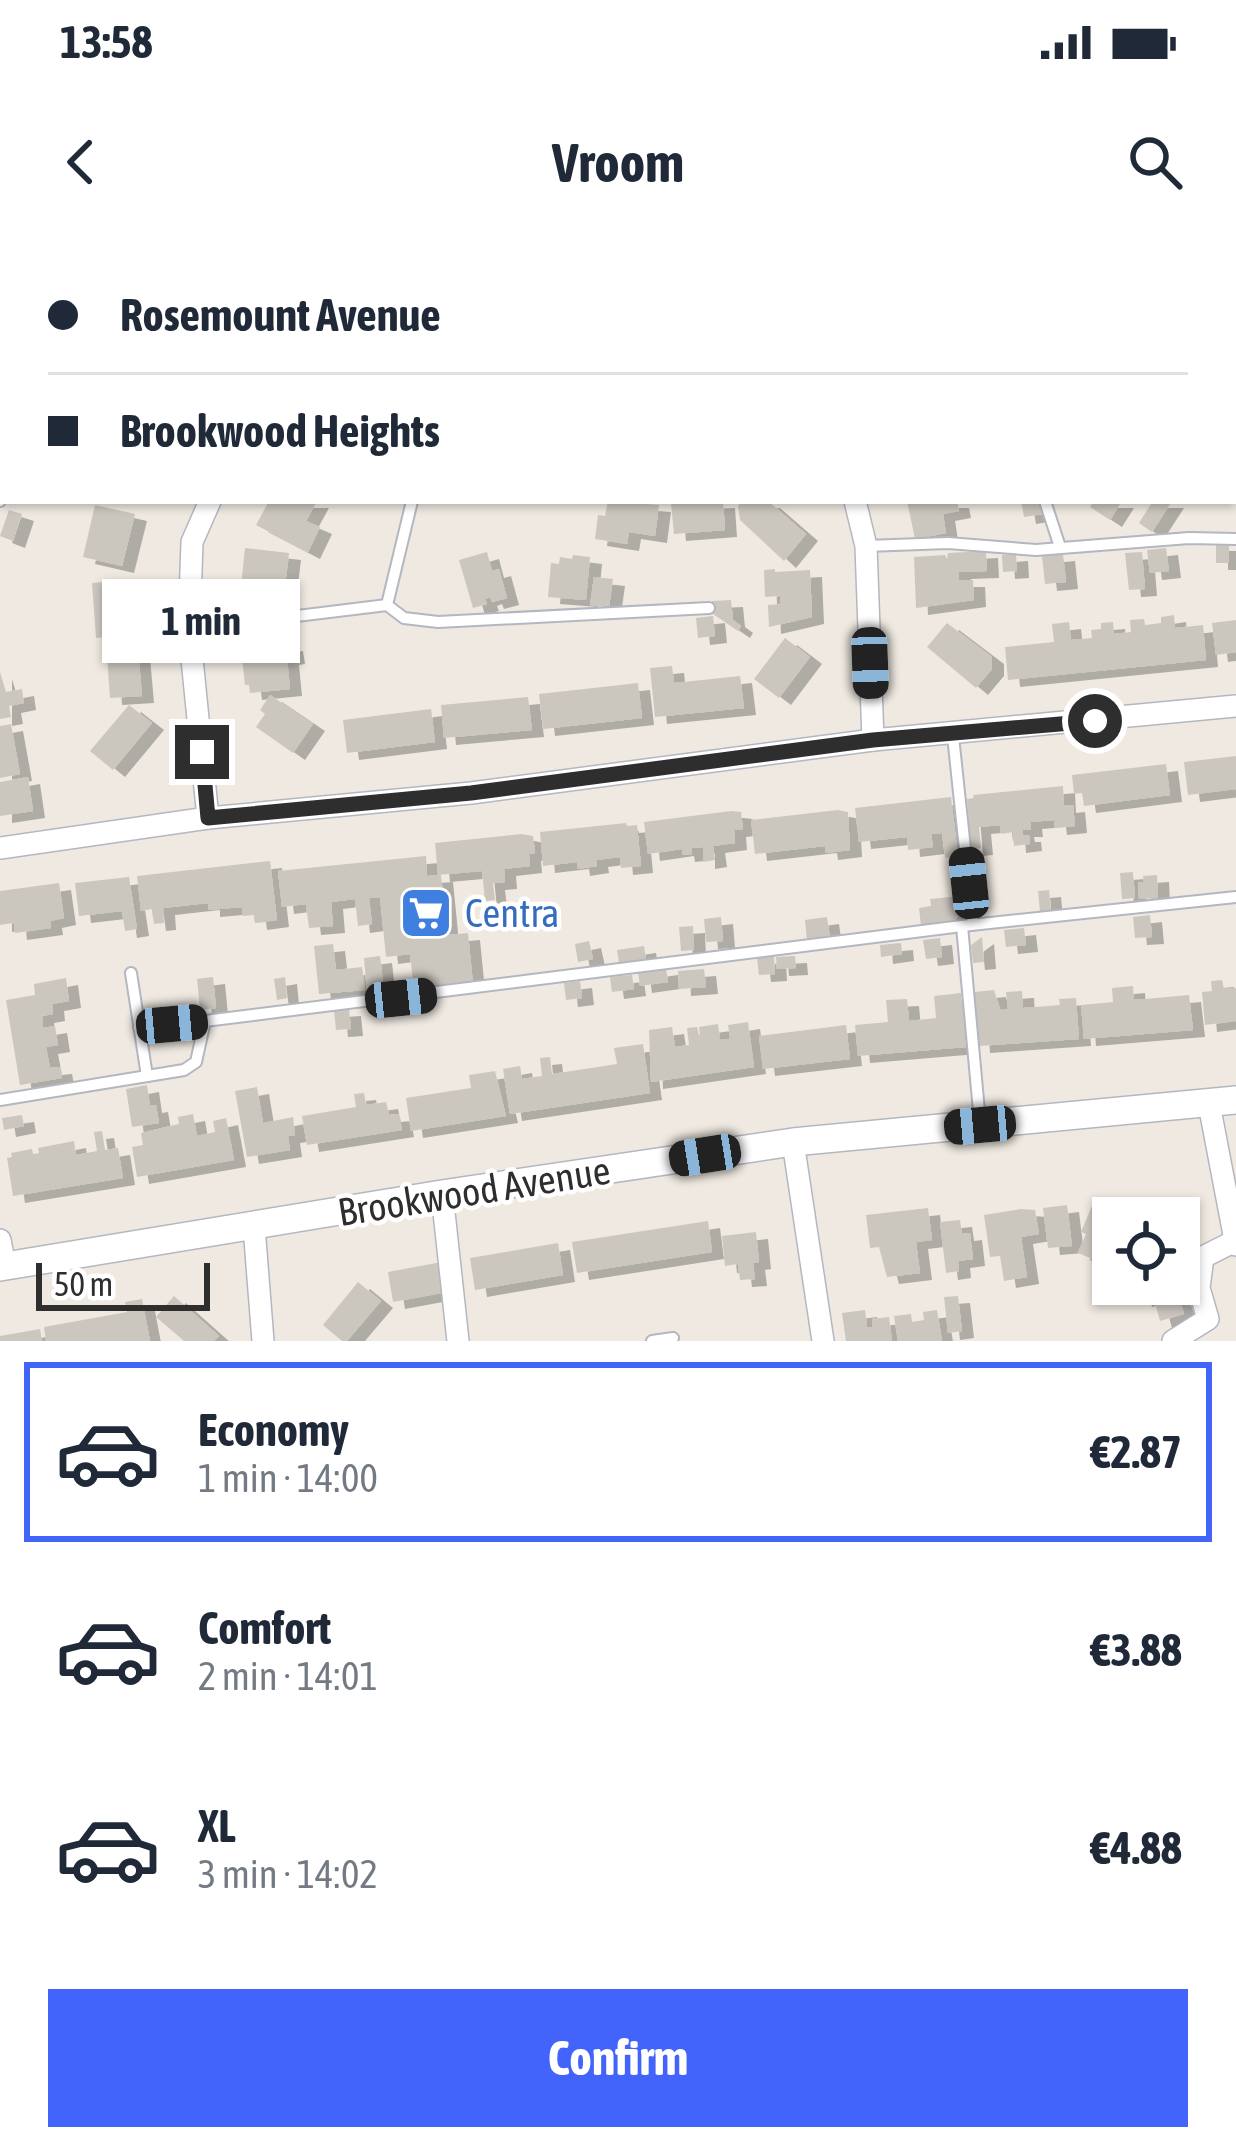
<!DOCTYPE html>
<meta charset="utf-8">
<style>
:root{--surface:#fff;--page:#f2f2f3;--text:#1f2937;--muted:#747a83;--line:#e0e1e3;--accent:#4264fb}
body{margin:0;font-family:"Asap Condensed",sans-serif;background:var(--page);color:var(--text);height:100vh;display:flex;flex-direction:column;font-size:45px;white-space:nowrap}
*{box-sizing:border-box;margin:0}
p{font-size:39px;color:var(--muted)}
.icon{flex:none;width:66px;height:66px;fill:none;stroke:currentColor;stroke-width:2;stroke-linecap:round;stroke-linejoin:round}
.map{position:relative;height:1101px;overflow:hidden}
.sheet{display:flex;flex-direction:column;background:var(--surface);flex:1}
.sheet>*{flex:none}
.hud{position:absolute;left:0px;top:0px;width:1236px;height:264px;box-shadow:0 3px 9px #0004;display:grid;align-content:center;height:264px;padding:0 48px;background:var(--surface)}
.fabs{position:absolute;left:1092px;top:957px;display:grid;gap:24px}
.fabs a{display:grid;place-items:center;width:108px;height:108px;border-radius:0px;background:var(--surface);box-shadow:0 3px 9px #0004;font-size:60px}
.scale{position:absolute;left:36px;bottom:30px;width:174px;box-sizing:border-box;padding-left:12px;border:6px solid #2e2e2e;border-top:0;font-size:33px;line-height:42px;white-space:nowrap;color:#2e2e2e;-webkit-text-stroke:9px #fff;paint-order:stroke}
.end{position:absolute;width:54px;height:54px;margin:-27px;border:15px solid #2e2e2e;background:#fff;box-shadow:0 0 0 6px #fff}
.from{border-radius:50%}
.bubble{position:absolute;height:84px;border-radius:0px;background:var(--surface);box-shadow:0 3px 9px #0004;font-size:39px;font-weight:700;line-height:84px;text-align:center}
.car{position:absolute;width:36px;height:72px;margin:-36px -18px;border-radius:15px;box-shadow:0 0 9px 3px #0007;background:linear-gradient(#222 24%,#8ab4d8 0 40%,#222 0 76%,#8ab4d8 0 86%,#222 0)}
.hud b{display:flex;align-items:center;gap:42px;height:114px;font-size:45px}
.hud b+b{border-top:3px solid var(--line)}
.hud i{width:30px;height:30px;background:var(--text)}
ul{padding:21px 0 0;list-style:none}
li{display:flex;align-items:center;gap:36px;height:180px;margin:0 24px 18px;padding:0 24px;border:6px solid transparent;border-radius:0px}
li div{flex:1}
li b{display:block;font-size:45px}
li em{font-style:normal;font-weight:700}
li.on{border-color:var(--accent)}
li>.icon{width:108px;height:108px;stroke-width:1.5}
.primary-button{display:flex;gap:24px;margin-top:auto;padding:24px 48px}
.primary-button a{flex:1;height:138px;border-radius:0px;background:var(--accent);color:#fff;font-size:48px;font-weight:700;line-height:138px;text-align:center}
.status{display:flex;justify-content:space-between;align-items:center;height:84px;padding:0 60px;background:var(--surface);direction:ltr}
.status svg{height:33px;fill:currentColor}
header{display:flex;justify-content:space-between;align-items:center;height:156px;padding:0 48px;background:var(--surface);font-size:54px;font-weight:700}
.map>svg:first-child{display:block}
.building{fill:#cbc7bf;filter:url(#shadow)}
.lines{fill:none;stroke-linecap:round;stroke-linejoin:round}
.lane-casing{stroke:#b4b7c1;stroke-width:14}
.street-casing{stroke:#b4b7c1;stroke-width:24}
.secondary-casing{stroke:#b4b7c1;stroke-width:30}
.lane{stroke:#fff;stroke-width:10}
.street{stroke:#fff;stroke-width:21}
.secondary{stroke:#fff;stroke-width:27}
.route{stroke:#2e2e2e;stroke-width:15}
.labels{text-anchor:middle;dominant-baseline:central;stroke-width:9;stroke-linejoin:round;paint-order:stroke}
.shop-label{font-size:39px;fill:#366cbe;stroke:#fff;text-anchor:start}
.street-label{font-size:39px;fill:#2e2e2e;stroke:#fff}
</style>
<div class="status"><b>13:58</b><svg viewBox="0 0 49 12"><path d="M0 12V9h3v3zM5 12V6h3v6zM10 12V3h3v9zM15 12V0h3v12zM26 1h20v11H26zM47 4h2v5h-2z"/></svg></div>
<header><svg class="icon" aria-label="back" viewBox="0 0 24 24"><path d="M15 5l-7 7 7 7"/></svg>Vroom<svg class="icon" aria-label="search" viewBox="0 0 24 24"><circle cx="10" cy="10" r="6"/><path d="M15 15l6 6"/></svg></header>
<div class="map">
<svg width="1236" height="1101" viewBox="0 0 1236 1101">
<defs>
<filter id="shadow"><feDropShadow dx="12" dy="7" stdDeviation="0" flood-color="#0004"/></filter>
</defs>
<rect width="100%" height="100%" fill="#efe9e1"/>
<g class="building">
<polygon points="269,261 317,261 306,281 320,287 308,312 256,285"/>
<polygon points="608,261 659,265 655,296 629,292 627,304 595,299 598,275 605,276"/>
<polygon points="723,261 725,290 674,294 671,263"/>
<polygon points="742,261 768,261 806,294 784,321 740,280 738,266"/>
<polygon points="907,261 957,261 959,271 943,274 946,293 915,299"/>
<polygon points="1021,261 1041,261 1043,274 1024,277"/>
<polygon points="1094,261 1122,261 1110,280 1090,267"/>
<polygon points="1153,261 1172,261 1152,292 1139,283"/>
<polygon points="95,265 135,274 122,326 83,317"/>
<polygon points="9,270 22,274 13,301 0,296"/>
<rect x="1216" y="304" width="13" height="19"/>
<polygon points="245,308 289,313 282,371 239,366"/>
<polygon points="1166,308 1169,331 1150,333 1147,310"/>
<polygon points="986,311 987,331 959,332 959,340 973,340 974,360 916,368 914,317 945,315 947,319 948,313"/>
<polygon points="487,312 492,331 499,329 507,358 492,362 490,357 485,359 487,364 473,368 459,320"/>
<polygon points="1142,312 1145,349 1129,350 1125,313"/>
<polygon points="1016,314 1017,331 1003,332 1002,315"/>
<polygon points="1063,314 1066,342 1045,344 1042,316"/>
<polygon points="573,315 590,317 586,360 548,357 551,323 559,324 560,317 572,319"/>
<polygon points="775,329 775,332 810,330 812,377 769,387 768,365 781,364 780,356 765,357 764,330"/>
<polygon points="594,337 613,339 609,367 590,365"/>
<polygon points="128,340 132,395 96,398 92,343"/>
<polygon points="731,360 733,380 741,386 738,391 713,374 712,361"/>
<polygon points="1174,375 1175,388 1203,385 1206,420 1008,440 1005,407 1054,402 1052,384 1069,382 1071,400 1092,398 1091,390 1101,389 1101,383 1113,382 1114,394 1131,392 1130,380 1144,379 1145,385 1161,383 1161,377"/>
<polygon points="713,376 715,396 698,398 696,378"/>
<polygon points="1236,380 1236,412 1216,415 1212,383"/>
<polygon points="947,383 992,417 992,429 976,448 927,407"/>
<polygon points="271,387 273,406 291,404 293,417 287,418 290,449 250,453 249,445 245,445 239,390"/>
<polygon points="785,398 810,417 779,458 754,439"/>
<polygon points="137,399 142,456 110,458 106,401"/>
<polygon points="672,426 674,443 740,436 744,468 655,477 650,428"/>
<polygon points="0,432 6,452 22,449 24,463 9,466 11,477 0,479"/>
<polygon points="638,443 642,478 543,489 539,454"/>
<polygon points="270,455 313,484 293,513 256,487 265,474 260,470"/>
<polygon points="528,457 532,490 444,498 441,465"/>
<polygon points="129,465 152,483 113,530 90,511"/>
<polygon points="431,469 435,502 347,513 343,480"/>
<polygon points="11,484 20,534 0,538 0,486"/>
<polygon points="1236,516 1236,549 1188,555 1184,522"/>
<polygon points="1166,524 1170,555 1084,566 1082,553 1074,554 1072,535"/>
<polygon points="28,537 33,571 0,576 0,542"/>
<polygon points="1063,546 1064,566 1073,565 1075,586 1055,588 1054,580 1030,582 1031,590 1022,590 1023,595 1029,595 1030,604 1014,606 1013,592 1001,594 1000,585 979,587 981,608 971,609 967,559 974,558 973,555"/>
<polygon points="951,557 958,616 945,618 942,593 931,594 933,607 908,610 907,597 859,602 855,568"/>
<polygon points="838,570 848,572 850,610 826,613 825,606 755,614 751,580"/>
<polygon points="731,571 741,572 743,589 734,590 735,603 713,606 715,620 703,622 703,607 692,608 692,614 683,615 682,609 648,614 644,582"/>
<polygon points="626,583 627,586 637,585 641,626 621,628 620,617 596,620 597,626 578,629 577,622 543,626 540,592"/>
<polygon points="522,594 533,596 535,613 529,614 530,626 504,629 505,642 493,643 495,660 485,661 482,631 438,635 435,603"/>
<polygon points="426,616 427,636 441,635 447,695 468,693 473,744 414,750 410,714 386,717 380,657 369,658 372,684 358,686 355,659 331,662 333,686 309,688 306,664 282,667 278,631"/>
<polygon points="270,621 277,680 255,683 254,675 243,676 242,667 208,670 208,663 163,668 164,683 154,684 152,669 141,671 137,636"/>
<polygon points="1133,632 1135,658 1122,659 1120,633"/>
<polygon points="1157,635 1158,658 1139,659 1138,642 1144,642 1143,636"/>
<polygon points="129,637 137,689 125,691 122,671 79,676 75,643"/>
<polygon points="59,643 64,678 50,681 51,688 15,693 14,683 0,685 0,651"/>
<polygon points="1049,650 1051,671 1040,672 1038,651"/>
<polygon points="961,656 962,670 953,683 921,686 919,668 931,666 930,659"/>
<polygon points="1150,675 1152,697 1135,698 1133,677"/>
<polygon points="721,677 723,701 706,702 704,679"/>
<polygon points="827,677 830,698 807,700 805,680"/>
<polygon points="693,686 694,710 681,711 679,687"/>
<polygon points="1024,688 1026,705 1006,707 1004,690"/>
<polygon points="982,697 984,722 973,723 971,705"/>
<polygon points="940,698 942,717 926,719 923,700"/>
<polygon points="589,701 593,719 578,722 575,704"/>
<polygon points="901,703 902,714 881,717 880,705"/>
<polygon points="333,704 336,730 362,727 365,750 319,754 314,706"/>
<polygon points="644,706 646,719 619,723 617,710"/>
<polygon points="380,716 384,752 367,753 364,718"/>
<polygon points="774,716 775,734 759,735 757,718"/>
<polygon points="795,716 796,728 777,729 776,717"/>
<polygon points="666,728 668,742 640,746 638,732"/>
<polygon points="704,729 706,747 679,749 678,731"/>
<polygon points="632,735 634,749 612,752 610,737"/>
<polygon points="213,737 216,768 200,770 197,739"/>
<polygon points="285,737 287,758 277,760 274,739"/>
<polygon points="66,738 69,761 52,764 53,774 42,776 43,788 55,786 58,805 46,807 50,828 60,827 62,838 20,845 6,760 35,755 34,744"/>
<polygon points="1222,740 1224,749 1236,748 1236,781 1205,785 1202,752 1212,751 1211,741"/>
<polygon points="580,741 582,758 566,760 564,743"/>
<polygon points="1133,746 1134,760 1189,755 1193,790 1084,799 1081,765 1113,762 1112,748"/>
<polygon points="994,750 1000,769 1008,769 1006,752 1022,751 1023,768 1060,765 1059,759 1076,758 1079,799 978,806 974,752"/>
<polygon points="961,753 966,807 858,816 855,785 888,782 886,760 907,759 909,781 936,778 934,756"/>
<polygon points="349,769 351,789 336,790 334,770"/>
<polygon points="748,782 754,827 651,842 649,790 672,787 675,807 689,805 687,788 697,787 701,803 699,787 718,784 720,800 730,799 728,785"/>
<polygon points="846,785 850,819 763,829 759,796"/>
<polygon points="643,804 650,853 510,874 503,829 520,826 522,839 542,836 540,818 550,817 552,834 617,824 614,808"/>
<polygon points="495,831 506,876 411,891 406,858 471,848 469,835"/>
<polygon points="147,845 150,866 156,865 159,883 132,887 126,849"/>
<polygon points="257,847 263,883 293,877 295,895 288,896 290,910 247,917 235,851"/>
<polygon points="364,853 366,865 386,862 389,875 399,874 402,890 307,905 302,876 356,867 354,854"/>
<polygon points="193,874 197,896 215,892 213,881 226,878 234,920 137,937 132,907 143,905 141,893 179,884 178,877"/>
<polygon points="22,875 24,886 4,890 2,878"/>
<polygon points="102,891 105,910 118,908 123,938 13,956 7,918 12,917 11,913 32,909 33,914 39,913 38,908 74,901 76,915 97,911 94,892"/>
<polygon points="1094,961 1134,978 1113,978 1113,1006 1108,1003 1100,1022 1078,1013 1086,994 1081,992"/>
<polygon points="1067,965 1072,1006 1048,1008 1043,968"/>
<polygon points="928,968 932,1000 916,1002 920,1033 887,1037 879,1007 870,1008 866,975"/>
<polygon points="1021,969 1035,970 1039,994 1021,997 1027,1037 1004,1041 1000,1016 990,1017 984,975"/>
<polygon points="960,980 962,994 970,993 973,1019 958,1021 959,1031 946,1033 940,982"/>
<polygon points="708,981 712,1012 577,1033 572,1002"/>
<polygon points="756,992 759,1022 753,1023 755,1039 740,1040 738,1024 725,1026 722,996"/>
<polygon points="558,1003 563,1035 475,1050 470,1018"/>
<polygon points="442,1022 447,1052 393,1062 388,1032"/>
<polygon points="358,1042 381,1061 347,1101 342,1101 323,1085"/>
<polygon points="1158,1044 1175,1044 1184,1074 1160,1081 1153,1056 1140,1060 1137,1050"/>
<polygon points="174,1056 219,1096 214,1101 184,1101 156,1077"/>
<polygon points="958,1056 962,1091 948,1093 944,1057"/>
<polygon points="142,1059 150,1101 46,1101 44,1087 127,1072 125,1062"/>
<polygon points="865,1070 867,1087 873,1087 872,1079 889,1077 892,1101 846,1101 842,1073"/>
<polygon points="937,1070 942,1101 898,1101 894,1076 911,1074 912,1082 924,1080 923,1072"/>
<polygon points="40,1089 42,1101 0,1101 0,1096"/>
</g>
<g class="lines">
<g class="lane-casing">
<g id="lane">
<polyline points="915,0 919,3"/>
<polyline points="550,3 552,0"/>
<polyline points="993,3 995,0"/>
<polyline points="0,261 3,256"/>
<polyline points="1045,261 1060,307"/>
<polyline points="866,306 948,303 1036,310 1189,298 1236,299"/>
<polyline points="387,365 412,261"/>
<polyline points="190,389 387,365 404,378 438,382 709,368"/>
<polyline points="953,496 973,684"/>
<polyline points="962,686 980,882"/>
<polyline points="131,733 147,836"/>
<polyline points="139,787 205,781"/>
<polyline points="0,860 184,830 196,822 205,781 962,686 1236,657"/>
<polyline points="652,1101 673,1098"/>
</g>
</g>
<g class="street-casing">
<g id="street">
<polyline points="1221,0 1225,3"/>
<polyline points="373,3 375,0"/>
<polyline points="855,261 866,306 873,500"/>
<polyline points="208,578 189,389 192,302 210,261"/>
<polyline points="0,608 208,578 471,553 873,500 1236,466"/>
<polyline points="1209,864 1236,1005"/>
<polyline points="793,902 823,1101"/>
<polyline points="442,954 458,1101"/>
<polyline points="254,987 263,1101"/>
<polyline points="0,1000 5,1026"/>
<polyline points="1173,1101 1208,1079 1199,1048 1203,1017 1235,1001"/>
</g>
</g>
<g class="secondary-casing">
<polyline id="secondary" points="0,1027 442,954 793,902 1236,860"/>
</g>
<use href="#lane" class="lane"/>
<use href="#street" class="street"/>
<use href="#secondary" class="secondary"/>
</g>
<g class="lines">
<polyline class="route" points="202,512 208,578 471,553 873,500 1095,481"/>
</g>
<defs>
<g id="supermarket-square" transform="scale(2.7)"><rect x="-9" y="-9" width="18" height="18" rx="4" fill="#3f7fe0" stroke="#fff"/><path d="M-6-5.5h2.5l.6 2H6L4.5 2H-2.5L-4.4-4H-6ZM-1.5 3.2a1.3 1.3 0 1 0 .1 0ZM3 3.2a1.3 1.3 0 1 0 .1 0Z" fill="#fff"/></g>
</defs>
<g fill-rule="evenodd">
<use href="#supermarket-square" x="426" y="673"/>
</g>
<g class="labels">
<g class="shop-label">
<text x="465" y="673">Centra</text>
</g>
<g class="street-label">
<text transform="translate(474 951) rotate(-9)">Brookwood Avenue</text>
</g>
</g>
</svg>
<div class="fabs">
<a><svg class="icon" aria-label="locate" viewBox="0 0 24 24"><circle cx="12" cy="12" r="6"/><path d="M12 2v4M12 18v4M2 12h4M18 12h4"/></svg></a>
</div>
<div class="scale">50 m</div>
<i class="end from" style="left:1095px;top:481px"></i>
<i class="end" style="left:202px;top:512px"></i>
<div class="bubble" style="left:102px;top:339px;width:198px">1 min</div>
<i class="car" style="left:870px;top:423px;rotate:178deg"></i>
<i class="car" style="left:969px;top:643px;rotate:354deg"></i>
<i class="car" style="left:401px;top:758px;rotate:84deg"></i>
<i class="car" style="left:172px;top:784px;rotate:85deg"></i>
<i class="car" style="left:980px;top:885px;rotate:265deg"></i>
<i class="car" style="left:705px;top:915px;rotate:261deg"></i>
<div class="hud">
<b><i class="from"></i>Rosemount Avenue</b>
<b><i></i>Brookwood Heights</b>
</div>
</div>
<section class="sheet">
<ul>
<li class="on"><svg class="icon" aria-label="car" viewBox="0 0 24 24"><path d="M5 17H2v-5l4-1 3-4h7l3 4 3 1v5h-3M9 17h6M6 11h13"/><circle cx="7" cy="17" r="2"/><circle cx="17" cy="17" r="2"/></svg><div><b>Economy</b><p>1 min · 14:00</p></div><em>€2.87</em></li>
<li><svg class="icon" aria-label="car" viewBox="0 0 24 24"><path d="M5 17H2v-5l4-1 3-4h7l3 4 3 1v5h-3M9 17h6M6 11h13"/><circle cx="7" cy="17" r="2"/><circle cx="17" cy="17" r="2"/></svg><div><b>Comfort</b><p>2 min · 14:01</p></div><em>€3.88</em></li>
<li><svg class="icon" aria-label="car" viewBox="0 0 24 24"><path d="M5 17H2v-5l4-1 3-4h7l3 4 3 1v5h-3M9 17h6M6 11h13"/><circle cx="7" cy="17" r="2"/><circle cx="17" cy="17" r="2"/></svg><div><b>XL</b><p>3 min · 14:02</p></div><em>€4.88</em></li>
</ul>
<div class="primary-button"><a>Confirm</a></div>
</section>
